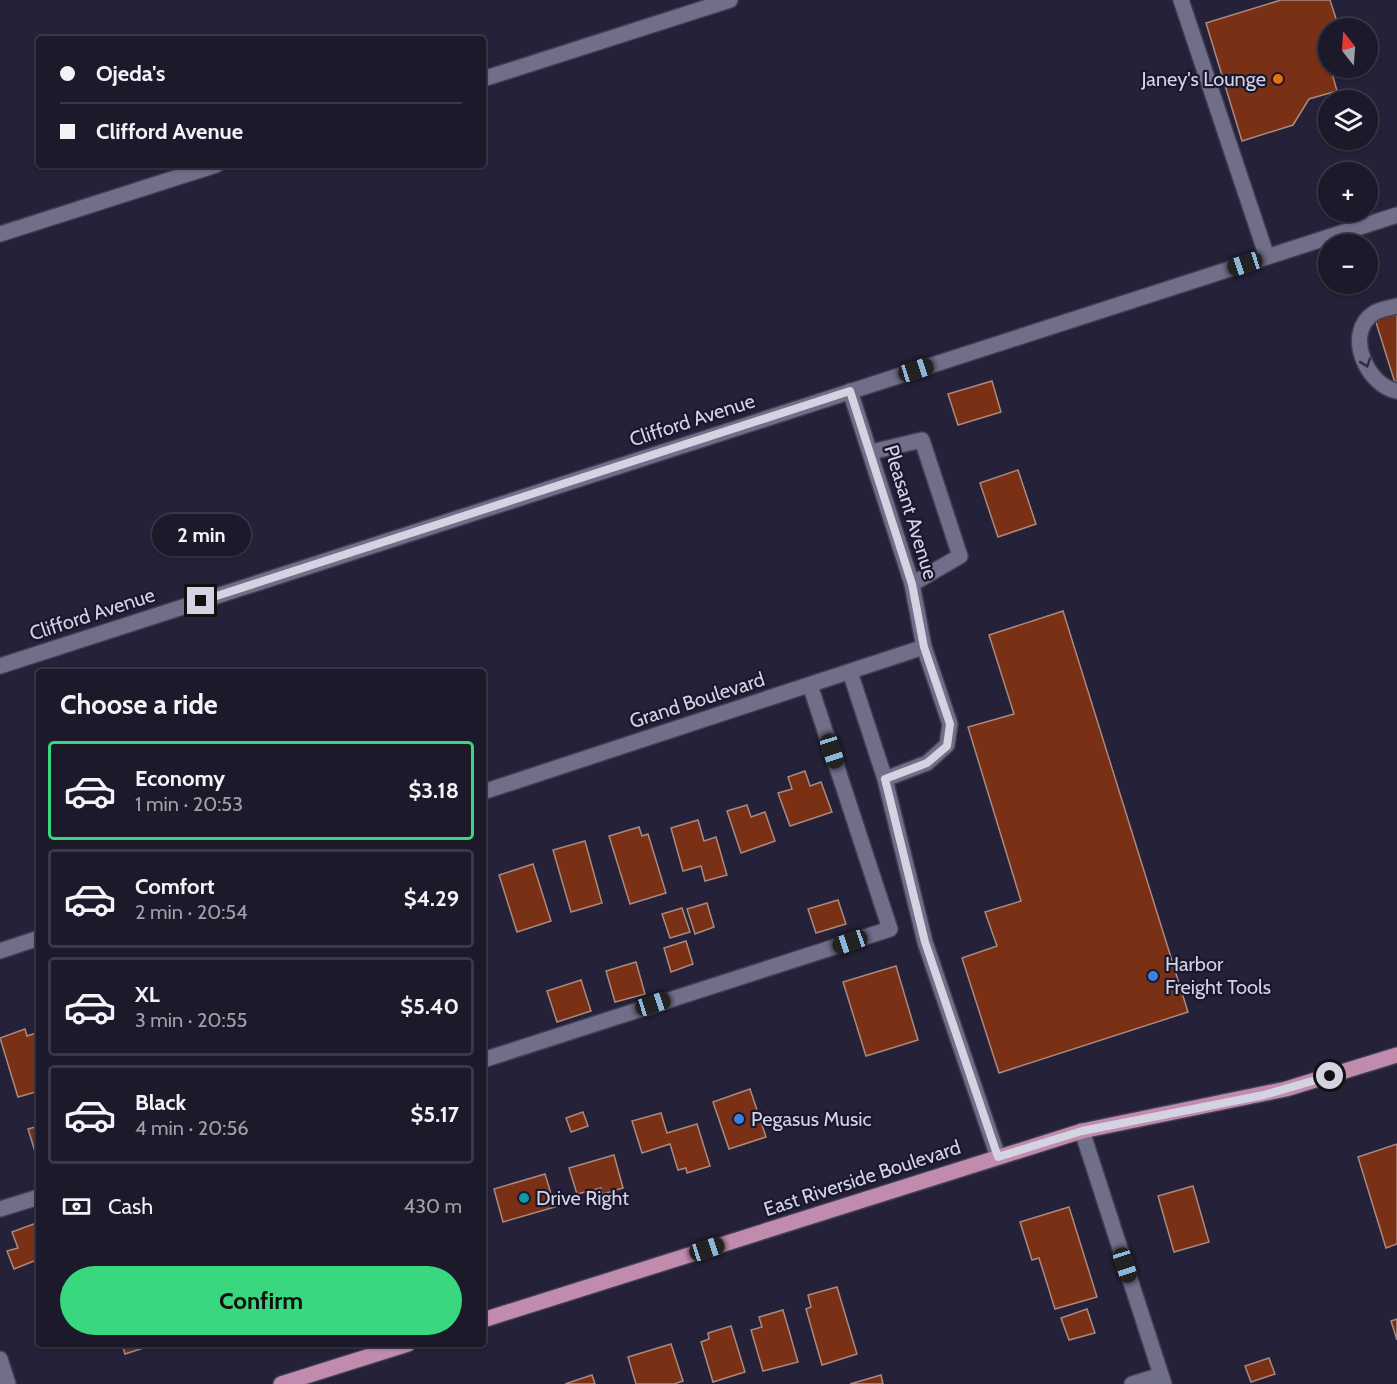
<!DOCTYPE html>
<meta charset="utf-8">
<style>
:root{--surface:#1b192a;--page:#282636;--text:#f1f3f6;--muted:#a0a0a8;--line:#393847;--accent:#39d87f}
body{margin:0;font-family:Cabin,sans-serif;background:var(--page);color:var(--text);height:100vh;display:flex;flex-direction:column;font-size:22px;white-space:nowrap}
*{box-sizing:border-box;margin:0}
p{font-size:20px;color:var(--muted)}
.icon{flex:none;width:33px;height:33px;fill:none;stroke:currentColor;stroke-width:2;stroke-linecap:round;stroke-linejoin:round}
.map{position:relative;flex:1;overflow:hidden}
.drawer{position:absolute;left:36px;top:669px;width:450px;height:678px;display:flex;flex-direction:column;background:var(--surface);border-radius:6px;box-shadow:0 2px 4px #0004,0 0 0 2px var(--line)}
.drawer>*{flex:none}
.hud{position:absolute;left:36px;top:36px;width:450px;height:132px;border-radius:6px;box-shadow:0 2px 4px #0004,0 0 0 2px var(--line);display:grid;align-content:center;height:132px;padding:0 24px;background:var(--surface)}
.needle{width:39px;rotate:343deg}
.tools{position:absolute;left:1318px;top:18px;display:grid;gap:12px}
.tools a{display:grid;place-items:center;width:60px;height:60px;border-radius:50%;background:var(--surface);box-shadow:0 2px 4px #0004,0 0 0 2px var(--line);font-size:30px}
.end{position:absolute;width:27px;height:27px;margin:-14px;border:8px solid #d3d3e2;background:#111;box-shadow:0 0 0 3px #111}
.from{border-radius:50%}
.bubble{position:absolute;height:42px;border-radius:21px;background:var(--surface);box-shadow:0 2px 4px #0004,0 0 0 2px var(--line);font-size:20px;font-weight:800;line-height:42px;text-align:center}
.car{position:absolute;width:18px;height:36px;margin:-18px -9px;border-radius:8px;box-shadow:0 0 4px 2px #0007;background:linear-gradient(#222 24%,#8ab4d8 0 40%,#222 0 76%,#8ab4d8 0 86%,#222 0)}
.hud b{display:flex;align-items:center;gap:21px;height:57px;font-size:22px}
.hud b+b{border-top:2px solid var(--line)}
.hud i{width:15px;height:15px;background:var(--text)}
ul{padding:0;list-style:none}
li{display:flex;align-items:center;gap:18px;height:99px;margin:0 12px 9px;padding:0 12px;border:3px solid var(--line);border-radius:6px}
li div{flex:1}
li b{display:block;font-size:22px}
li em{font-style:normal;font-weight:800}
li.on{border-color:var(--accent)}
li>.icon{width:54px;height:54px;stroke-width:1.5}
h2{padding:0 24px;font-size:27px;line-height:72px}
.pay{display:flex;align-items:center;gap:15px;height:66px;padding:0 24px;font-size:22px}
.pay p{margin-inline-start:auto}
.button{display:flex;gap:12px;margin-top:auto;padding:12px 24px}
.button a{flex:1;height:69px;border-radius:36px;background:var(--accent);color:#111;font-size:24px;font-weight:800;line-height:69px;text-align:center}
.map>svg:first-child{display:block}
.building{fill:#7a3015;stroke:#aa897f;stroke-width:1.5}
.lines{fill:none;stroke-linecap:round;stroke-linejoin:round}
.minor-casing{stroke:#403e52;stroke-width:18}
.major-casing{stroke:#403e52;stroke-width:18}
.minor{stroke:#706e89;stroke-width:15}
.major{stroke:#c08bad;stroke-width:15}
.oneway{stroke:#302e45}
.route{stroke:#d3d3e2;stroke-width:8}
.food-dot{fill:#e8710a;stroke:#1a182e;stroke-width:2}
.shop-dot{fill:#3f7fe0;stroke:#1a182e;stroke-width:2}
.culture-dot{fill:#0f9aa8;stroke:#1a182e;stroke-width:2}
.labels{text-anchor:middle;dominant-baseline:central;stroke-width:4.5;stroke-linejoin:round;paint-order:stroke}
.poi-label{font-size:20px;fill:#d3d3e2;stroke:#1a182e;text-anchor:start}
.street-label{font-size:20px;fill:#d3d3e2;stroke:#1a182e}
</style>
<div class="map">
<svg width="1397" height="1384" viewBox="0 0 1397 1384">
<rect width="100%" height="100%" fill="#242138"/>
<g class="building">
<polygon points="1281,0 1330,0 1339,28 1329,28 1328,59 1337,91 1309,99 1293,125 1242,141 1206,23"/>
<polygon points="1397,312 1397,382 1395,383 1375,319"/>
<polygon points="992,381 1001,412 958,425 948,394"/>
<polygon points="1018,470 1036,524 998,537 980,483"/>
<polygon points="1063,611 1188,1012 999,1073 962,958 997,946 985,912 1021,901 968,727 1014,714 989,635"/>
<polygon points="805,771 810,786 821,782 832,812 790,826 778,793 792,789 788,777"/>
<polygon points="747,805 751,817 765,812 775,841 741,853 727,811"/>
<polygon points="698,820 704,841 716,837 727,875 705,881 701,866 683,871 671,828"/>
<polygon points="639,827 642,836 648,834 666,893 630,904 609,836"/>
<polygon points="585,841 602,903 571,912 553,850"/>
<polygon points="533,864 551,921 517,932 499,875"/>
<polygon points="838,900 846,924 816,933 808,909"/>
<polygon points="707,903 714,927 695,934 687,909"/>
<polygon points="682,908 690,932 670,938 662,914"/>
<polygon points="686,941 693,964 671,972 664,948"/>
<polygon points="636,962 645,994 615,1002 606,971"/>
<polygon points="896,966 918,1040 866,1056 843,982"/>
<polygon points="581,980 591,1011 557,1022 547,991"/>
<polygon points="25,1029 27,1036 39,1032 39,1091 18,1097 0,1038"/>
<polygon points="750,1089 766,1137 729,1149 713,1102"/>
<polygon points="583,1112 588,1126 571,1132 566,1118"/>
<polygon points="661,1113 667,1133 697,1124 710,1166 687,1173 686,1168 678,1170 670,1144 642,1153 632,1121"/>
<polygon points="39,1126 39,1158 37,1158 28,1129"/>
<polygon points="1397,1144 1397,1244 1386,1248 1358,1157"/>
<polygon points="614,1155 623,1188 603,1194 601,1188 577,1194 569,1168"/>
<polygon points="545,1174 555,1207 503,1222 494,1189"/>
<polygon points="1193,1186 1209,1242 1174,1252 1158,1196"/>
<polygon points="1069,1207 1097,1297 1055,1309 1039,1258 1032,1260 1020,1222"/>
<polygon points="39,1222 39,1259 14,1269 7,1251 18,1248 12,1232"/>
<polygon points="837,1287 857,1354 822,1365 806,1309 811,1307 808,1295"/>
<polygon points="1087,1309 1095,1333 1069,1340 1061,1318"/>
<polygon points="783,1310 798,1362 763,1371 751,1330 762,1327 759,1317"/>
<polygon points="1397,1319 1397,1340 1391,1321"/>
<polygon points="731,1326 745,1372 713,1382 701,1342 709,1339 708,1333"/>
<polygon points="122,1344 156,1344 125,1354"/>
<polygon points="671,1344 683,1381 674,1384 636,1384 628,1357"/>
<polygon points="1269,1358 1275,1374 1251,1382 1245,1366"/>
<polygon points="592,1375 595,1384 565,1384"/>
<polygon points="881,1375 883,1384 850,1384"/>
</g>
<g class="lines">
<g class="minor-casing">
<g id="minor">
<polyline points="1181,0 1267,257"/>
<polyline points="483,79 730,0"/>
<polyline points="0,234 216,165"/>
<path d="M 1397,306 C 1390,308 1380,309 1374,313 C 1343,333 1367,386 1397,391"/>
<polyline points="850,391 912,584 924,647 950,724 947,745 927,763 885,779"/>
<polyline points="871,452 922,440 960,556 912,584"/>
<polyline points="0,666 1397,215"/>
<polyline points="850,672 885,779 925,942 998,1157"/>
<polyline points="483,792 924,647"/>
<polyline points="0,951 39,938"/>
<polyline points="483,1060 890,929 810,685"/>
<polyline points="1082,1131 1164,1384"/>
<polyline points="0,1209 39,1197"/>
<polyline points="0,1359 8,1384"/>
<polyline points="1132,1384 1161,1375"/>
</g>
</g>
<g class="major-casing">
<g id="major">
<polyline points="483,1320 1082,1131 1286,1089 1397,1055"/>
<polyline points="281,1384 408,1344"/>
</g>
</g>
<use href="#minor" class="minor"/>
<use href="#major" class="major"/>
</g>
<defs><path id="oneway-chevron" d="M-2-3.5L2.5 0L-2 3.5" fill="none" stroke-width="1.6" stroke-linecap="round" stroke-linejoin="round" transform="scale(1.5)"/></defs>
<use class="oneway" href="#oneway-chevron" transform="translate(1366 363) rotate(71)"/>
<g class="lines">
<polyline class="route" points="201,601 850,391 912,584 924,647 950,724 947,746 927,763 885,779 925,942 998,1157 1082,1131 1264,1095 1330,1076"/>
</g>
<circle class="food-dot" cx="1278" cy="79" r="6"/>
<g class="shop-dot">
<circle cx="1153" cy="976" r="6"/>
<circle cx="739" cy="1119" r="6"/>
</g>
<circle class="culture-dot" cx="524" cy="1198" r="6"/>
<g class="labels">
<g class="poi-label">
<text x="1266" y="79" text-anchor="end">Janey's Lounge</text>
<text x="1165" y="964">Harbor<tspan x="1165" dy="23">Freight Tools</tspan></text>
<text x="751" y="1119">Pegasus Music</text>
<text x="536" y="1198">Drive Right</text>
</g>
<g class="street-label">
<text transform="translate(692 420) rotate(-18)">Clifford Avenue</text>
<text transform="translate(911 512) rotate(73)">Pleasant Avenue</text>
<text transform="translate(92 614) rotate(-18)">Clifford Avenue</text>
<text transform="translate(697 700) rotate(-18)">Grand Boulevard</text>
<text transform="translate(862 1178) rotate(-18)">East Riverside Boulevard</text>
</g>
</g>
</svg>
<div class="tools">
<a><svg class="needle" viewBox="-14 -14 28 28"><path d="M0-13l5 13h-10z" fill="#e53935"/><path d="M0 13l5-13h-10z" fill="#a0a0a8"/></svg></a>
<a><svg class="icon" aria-label="layers" viewBox="0 0 24 24"><path d="M12 4l9 5-9 5-9-5zM3 14l9 5 9-5"/></svg></a>
<a>+</a>
<a>−</a>
</div>
<i class="end from" style="left:1330px;top:1076px"></i>
<i class="end" style="left:201px;top:601px"></i>
<div class="bubble" style="left:152px;top:514px;width:99px">2 min</div>
<i class="car" style="left:1245px;top:264px;rotate:252deg"></i>
<i class="car" style="left:916px;top:370px;rotate:72deg"></i>
<i class="car" style="left:832px;top:751px;rotate:162deg"></i>
<i class="car" style="left:850px;top:942px;rotate:251deg"></i>
<i class="car" style="left:653px;top:1004px;rotate:72deg"></i>
<i class="car" style="left:707px;top:1249px;rotate:72deg"></i>
<i class="car" style="left:1125px;top:1265px;rotate:162deg"></i>
<div class="hud">
<b><i class="from"></i>Ojeda's</b>
<b><i></i>Clifford Avenue</b>
</div>
<section class="drawer">
<h2>Choose a ride</h2>
<ul>
<li class="on"><svg class="icon" aria-label="car" viewBox="0 0 24 24"><path d="M5 17H2v-5l4-1 3-4h7l3 4 3 1v5h-3M9 17h6M6 11h13"/><circle cx="7" cy="17" r="2"/><circle cx="17" cy="17" r="2"/></svg><div><b>Economy</b><p>1 min · 20:53</p></div><em>$3.18</em></li>
<li><svg class="icon" aria-label="car" viewBox="0 0 24 24"><path d="M5 17H2v-5l4-1 3-4h7l3 4 3 1v5h-3M9 17h6M6 11h13"/><circle cx="7" cy="17" r="2"/><circle cx="17" cy="17" r="2"/></svg><div><b>Comfort</b><p>2 min · 20:54</p></div><em>$4.29</em></li>
<li><svg class="icon" aria-label="car" viewBox="0 0 24 24"><path d="M5 17H2v-5l4-1 3-4h7l3 4 3 1v5h-3M9 17h6M6 11h13"/><circle cx="7" cy="17" r="2"/><circle cx="17" cy="17" r="2"/></svg><div><b>XL</b><p>3 min · 20:55</p></div><em>$5.40</em></li>
<li><svg class="icon" aria-label="car" viewBox="0 0 24 24"><path d="M5 17H2v-5l4-1 3-4h7l3 4 3 1v5h-3M9 17h6M6 11h13"/><circle cx="7" cy="17" r="2"/><circle cx="17" cy="17" r="2"/></svg><div><b>Black</b><p>4 min · 20:56</p></div><em>$5.17</em></li>
</ul>
<div class="pay"><svg class="icon" aria-label="cash" viewBox="0 0 24 24"><path d="M3 7h18v10H3z"/><circle cx="12" cy="12" r="2"/></svg>Cash<p>430 m</p></div>
<div class="button"><a>Confirm</a></div>
</section>
</div>
